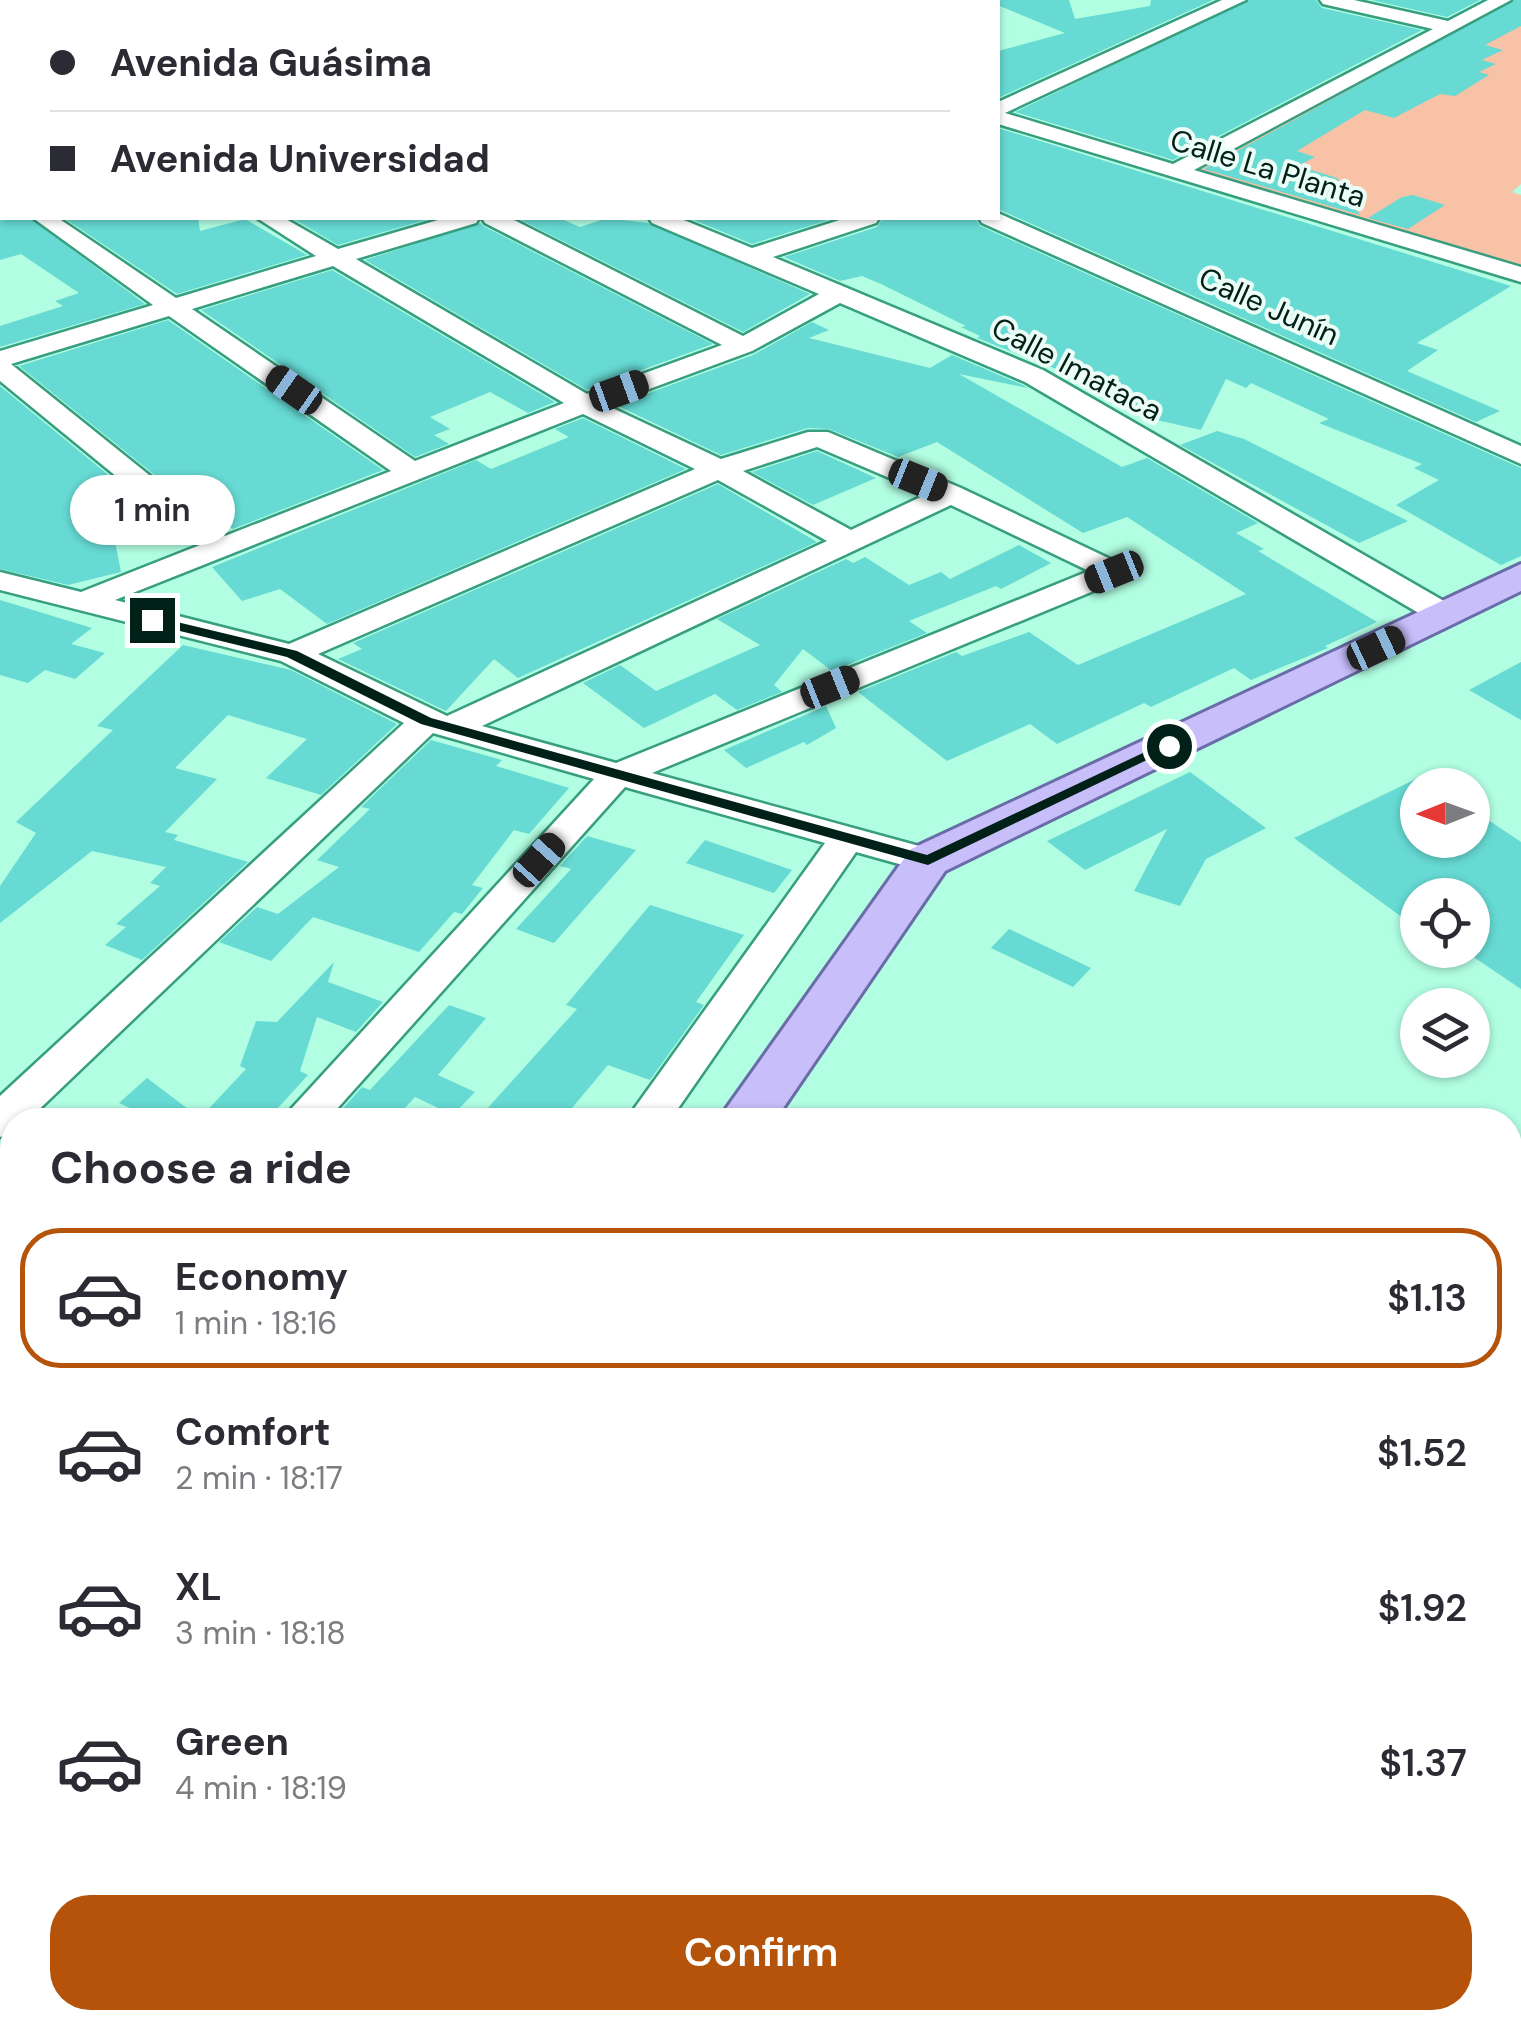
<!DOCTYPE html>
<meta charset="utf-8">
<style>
:root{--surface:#fff;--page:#f7f7f7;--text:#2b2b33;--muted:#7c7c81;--line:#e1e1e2;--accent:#b45309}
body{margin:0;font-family:"DM Sans",sans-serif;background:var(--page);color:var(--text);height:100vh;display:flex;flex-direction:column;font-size:38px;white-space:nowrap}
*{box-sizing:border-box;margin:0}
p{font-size:32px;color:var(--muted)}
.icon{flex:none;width:55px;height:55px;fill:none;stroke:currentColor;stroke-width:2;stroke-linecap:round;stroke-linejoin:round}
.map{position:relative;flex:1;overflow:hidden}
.sheet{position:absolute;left:0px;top:1108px;width:1522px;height:922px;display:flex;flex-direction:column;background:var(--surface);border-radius:40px 40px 0 0;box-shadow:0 2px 8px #0004}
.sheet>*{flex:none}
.top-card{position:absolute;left:0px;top:0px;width:1000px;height:220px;box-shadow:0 2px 8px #0004;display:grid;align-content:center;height:220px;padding:0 50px;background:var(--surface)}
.needle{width:65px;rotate:269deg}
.tools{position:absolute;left:1400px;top:768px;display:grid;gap:20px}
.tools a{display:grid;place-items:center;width:90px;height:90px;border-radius:50%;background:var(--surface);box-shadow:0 2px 8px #0004;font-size:50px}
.end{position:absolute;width:45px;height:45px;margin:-22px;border:12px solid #012118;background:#fff;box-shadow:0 0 0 5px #fff}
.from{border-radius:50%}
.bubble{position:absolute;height:70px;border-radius:35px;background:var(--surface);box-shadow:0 2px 8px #0004;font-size:32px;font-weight:600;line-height:70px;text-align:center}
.car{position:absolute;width:30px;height:60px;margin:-30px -15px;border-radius:12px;box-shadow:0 0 8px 2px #0007;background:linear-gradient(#222 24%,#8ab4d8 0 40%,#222 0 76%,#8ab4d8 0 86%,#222 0)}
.top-card b{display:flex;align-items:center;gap:35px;height:95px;font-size:38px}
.top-card b+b{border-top:2px solid var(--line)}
.top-card i{width:25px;height:25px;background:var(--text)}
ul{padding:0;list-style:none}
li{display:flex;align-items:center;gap:30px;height:140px;margin:0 20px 15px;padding:0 30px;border:5px solid transparent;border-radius:40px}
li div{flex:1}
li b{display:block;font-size:38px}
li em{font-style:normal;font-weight:600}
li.current{border-color:var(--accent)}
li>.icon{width:90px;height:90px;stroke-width:1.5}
h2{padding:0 50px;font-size:45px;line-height:120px}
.cta{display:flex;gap:20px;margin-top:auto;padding:20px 50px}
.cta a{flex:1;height:115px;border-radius:40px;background:var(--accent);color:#fff;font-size:40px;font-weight:600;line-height:115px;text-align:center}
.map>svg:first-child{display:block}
.built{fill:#8cfad5}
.green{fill:#f7c2a5}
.building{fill:#66dad3}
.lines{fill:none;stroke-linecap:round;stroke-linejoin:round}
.minor-casing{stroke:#379e7f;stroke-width:5}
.major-casing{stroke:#6a6ca8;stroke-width:6}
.minor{fill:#fff;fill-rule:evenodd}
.major{fill:#c8bffa;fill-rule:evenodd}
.route{fill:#012118}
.labels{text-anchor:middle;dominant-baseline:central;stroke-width:8;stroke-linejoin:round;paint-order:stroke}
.far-street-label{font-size:30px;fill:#012118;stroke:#ebfdf6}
</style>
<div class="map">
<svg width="1521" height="2028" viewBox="0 0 1521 2028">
<rect width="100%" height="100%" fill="#b1fee2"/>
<polygon class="built" points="798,2018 1230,2018 1245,2028 794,2028"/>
<polygon class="green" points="1493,9 1521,17 1521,184 1512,192 1521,195 1521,268 1198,171"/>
<g class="building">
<polygon points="985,0 1069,0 1075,19 1150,6 1151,0 1213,0 998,98 998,51 1065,33"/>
<polygon points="1249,0 1316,0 1322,8 1422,30 1173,160 1015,112"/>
<polygon points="1371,0 1480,0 1447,17"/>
<polygon points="1514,0 1521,0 1521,26 1485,45 1503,50 1482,60 1496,64 1479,72 1489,75 1455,96 1440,94 1394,118 1365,110 1297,151 1315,157 1298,166 1337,178 1360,215 1204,169"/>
<polygon points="998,128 1511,286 1417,343 1438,350 1407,371 1500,411 1476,422 998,209"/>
<polygon points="1413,195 1445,205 1408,229 1368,218 1402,197"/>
<polygon points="0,218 30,218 145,304 0,347 0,326 63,306 55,301 79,293 21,254 0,260"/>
<polygon points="64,218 198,218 200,231 245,219 307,255 177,294"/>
<polygon points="292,218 433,218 338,245"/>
<polygon points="517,218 559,218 580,227 607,218 648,223 810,294 743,332"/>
<polygon points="689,218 835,218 752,244"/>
<polygon points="883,218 975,218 980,226 1521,468 1521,556 1501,565 1396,505 1439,480 1414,468 1422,464 1319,423 1329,419 1251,383 1246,388 1226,379 1201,430 1148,418 1119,403 1131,398 977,338 980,336 961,327 966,326 881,284 862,276 840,281 784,257 877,227"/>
<polygon points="480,223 483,226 713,344 587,390 365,260"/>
<polygon points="332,270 555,402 528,413 490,392 430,417 450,429 434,435 449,444 415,457 201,310"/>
<polygon points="168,320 383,470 233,529 194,496 187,501 19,366"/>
<polygon points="812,322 829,330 809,338 930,368 952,355 1023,385 1028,388 959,374 1122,467 1147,458 1258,523 1236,533 1264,549 1258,551 1377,622 1325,646 1328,648 1251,680 1234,668 1151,707 1144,703 1057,744 1030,724 947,761 858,692 956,652 962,656 1029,632 1078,665 1246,594 1127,517 1083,533 937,442 898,457 829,429 808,428 721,455 616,405 753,355"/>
<polygon points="0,386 163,520 145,533 107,502 121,572 68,585 0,569"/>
<polygon points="583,418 686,469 327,624 280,589 242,601 212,567 476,460 491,469 569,437 555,429"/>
<polygon points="1217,431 1244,439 1408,521 1359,543 1180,445"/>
<polygon points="817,451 876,478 813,505 752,472"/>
<polygon points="718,484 817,542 518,678 494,659 446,711 338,659 362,649 353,643"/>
<polygon points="1019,545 1051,563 1001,589 996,586 909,621 927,633 832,671 803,649 774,685 782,692 737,710 715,694 644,728 583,683 620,665 656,691 760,645 717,619 846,559 853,563 865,557 909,585 941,572 950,579"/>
<polygon points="0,600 92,628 71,644 105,653 75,679 45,670 28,683 0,675"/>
<polygon points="183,645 291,670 397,724 321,795 266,778 307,739 228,715 175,768 217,779 165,832 178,835 174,840 248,862 142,960 105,945 126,927 116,924 160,886 150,883 166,867 92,851 0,923 0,886 36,833 16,822 113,730 97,726"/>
<polygon points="1521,662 1521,720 1469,690"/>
<polygon points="826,706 836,728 807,745 804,742 746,768 724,750"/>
<polygon points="431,740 502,760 496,766 569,788 529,834 514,830 472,885 483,888 462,914 454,912 419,952 313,917 271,961 219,942 257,907 278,914 339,867 317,860 370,809 361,807"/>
<polygon points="1190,772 1266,828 1206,859 1180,906 1134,891 1167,829 1085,870 1047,841"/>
<polygon points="1418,778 1418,840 1472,840 1472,809 1521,842 1521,989 1472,956 1472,895 1418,895 1418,929 1294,838"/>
<polygon points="587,836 636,850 554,943 516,929 571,869 560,866"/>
<polygon points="705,840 792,870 774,893 686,863"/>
<polygon points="650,905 744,935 696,1002 704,1005 650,1080 608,1065 562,1120 477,1120 577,1009 566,1005"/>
<polygon points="1009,929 1091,968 1073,987 991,948"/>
<polygon points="334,962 328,982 383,1002 356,1032 317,1017 300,1071 308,1075 267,1120 119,1120 132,1109 119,1103 147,1078 200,1118 246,1069 240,1066 256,1021 277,1022"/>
<polygon points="449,1005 486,1018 438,1075 475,1092 453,1115 415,1097 394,1120 356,1120 339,1113 362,1087 370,1090"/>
</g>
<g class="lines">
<g class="minor-casing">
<g id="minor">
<polygon points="268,0 293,0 294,2 270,2"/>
<polygon points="586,0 612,0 613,2 588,2"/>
<polygon points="1222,0 1246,0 1005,113 1173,164 1433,29 1323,4 1320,0 1354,0 1448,21 1488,0 1511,0 1194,170 1521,267 1521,282 998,124 998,102"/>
<polygon points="0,182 2,183 2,197 0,196"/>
<polygon points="998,213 1521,446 1521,464 982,223 979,218 998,218"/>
<path d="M 33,218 L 58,218 L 176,298 L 316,256 L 257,218 L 284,218 L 338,249 L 445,218 L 479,218 L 476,223 L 356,259 L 587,394 L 722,345 L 485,223 L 482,218 L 510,218 L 743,336 L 819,294 L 652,223 L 649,218 L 679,218 L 752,248 L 846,218 L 879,218 L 876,223 L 773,257 L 1043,370 L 1456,608 L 1461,615 L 1456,622 L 1434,622 L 1025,382 L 840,303 L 752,351 L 606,405 L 721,459 L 808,432 L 828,432 L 961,488 L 1125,566 L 1129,572 L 1125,578 L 652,773 L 941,852 L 946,860 L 941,868 L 928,872 L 856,852 L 670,1120 L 626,1120 L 825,843 L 625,787 L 327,1120 L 281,1120 L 594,779 L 433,733 L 28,1120 L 12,1120 L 12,1133 L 0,1137 L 0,1096 L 404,723 L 281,661 L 0,590 L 0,572 L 81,592 L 200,545 L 0,381 L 0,351 L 153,305 ZM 333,266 L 564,403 L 415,461 L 192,309 ZM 169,316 L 391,471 L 225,536 L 11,364 ZM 583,414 L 695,469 L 289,644 L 115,600 ZM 817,447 L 927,494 L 851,530 L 743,471 ZM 718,480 L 827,541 L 447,716 L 318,654 ZM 951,505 L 1089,571 L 616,763 L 482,726 Z"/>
<polygon points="0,1312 12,1316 12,1355 0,1351"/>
<polygon points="0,1711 12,1716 12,1772 0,1767"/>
<polygon points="12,1984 12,2018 42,2018 37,2028 0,2028 0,1989"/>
</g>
</g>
<g class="major-casing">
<g id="major">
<polygon points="1521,564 1521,591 945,871 775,1120 718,1120 911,849"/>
<polygon points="102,2018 185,2018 181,2028 97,2028"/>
</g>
</g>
<use href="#minor" class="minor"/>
<use href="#major" class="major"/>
</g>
<polygon class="route" points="152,616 297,651 431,718 927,855 1164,743 1176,746 928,865 421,724 287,657 147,623 147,618"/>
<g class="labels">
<g class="far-street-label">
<text transform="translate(1268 168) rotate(17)">Calle La Planta</text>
<text transform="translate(1269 306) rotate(24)">Calle Junín</text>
<text transform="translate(1077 369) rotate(28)">Calle Imataca</text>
</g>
</g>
</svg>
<div class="tools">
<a><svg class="needle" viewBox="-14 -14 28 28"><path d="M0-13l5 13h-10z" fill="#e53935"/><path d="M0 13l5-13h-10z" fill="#7c7c81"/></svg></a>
<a><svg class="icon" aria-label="locate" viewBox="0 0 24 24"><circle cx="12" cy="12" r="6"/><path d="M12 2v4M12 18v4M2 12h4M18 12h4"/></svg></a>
<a><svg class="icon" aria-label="layers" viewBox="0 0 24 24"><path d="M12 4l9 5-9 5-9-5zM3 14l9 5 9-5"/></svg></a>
</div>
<i class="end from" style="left:1169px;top:746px"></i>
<i class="end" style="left:152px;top:620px"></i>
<div class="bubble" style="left:70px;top:475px;width:165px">1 min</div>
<i class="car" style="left:294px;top:390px;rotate:305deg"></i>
<i class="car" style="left:619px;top:391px;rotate:70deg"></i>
<i class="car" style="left:918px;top:480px;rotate:112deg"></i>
<i class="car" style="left:1114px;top:572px;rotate:248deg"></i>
<i class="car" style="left:1376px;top:648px;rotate:65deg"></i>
<i class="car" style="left:830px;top:687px;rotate:68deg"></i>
<i class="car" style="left:539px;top:860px;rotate:42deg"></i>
<div class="top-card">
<b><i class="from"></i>Avenida Guásima</b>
<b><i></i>Avenida Universidad</b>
</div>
<section class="sheet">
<h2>Choose a ride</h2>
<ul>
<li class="current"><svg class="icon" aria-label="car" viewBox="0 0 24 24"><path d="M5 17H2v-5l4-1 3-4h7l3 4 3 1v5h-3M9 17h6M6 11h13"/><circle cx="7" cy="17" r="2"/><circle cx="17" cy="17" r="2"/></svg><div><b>Economy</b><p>1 min · 18:16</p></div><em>$1.13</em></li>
<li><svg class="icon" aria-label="car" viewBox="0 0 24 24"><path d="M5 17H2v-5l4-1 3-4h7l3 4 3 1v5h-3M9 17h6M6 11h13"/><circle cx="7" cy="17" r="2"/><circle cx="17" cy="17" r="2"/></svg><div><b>Comfort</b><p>2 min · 18:17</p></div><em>$1.52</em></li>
<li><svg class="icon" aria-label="car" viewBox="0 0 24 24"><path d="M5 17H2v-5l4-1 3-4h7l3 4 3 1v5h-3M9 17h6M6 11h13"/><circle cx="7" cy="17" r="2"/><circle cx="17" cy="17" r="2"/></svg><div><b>XL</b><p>3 min · 18:18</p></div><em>$1.92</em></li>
<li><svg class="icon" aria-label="car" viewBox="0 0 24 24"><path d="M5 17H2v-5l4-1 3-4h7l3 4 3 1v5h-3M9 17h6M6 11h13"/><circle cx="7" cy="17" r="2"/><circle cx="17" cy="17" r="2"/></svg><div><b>Green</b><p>4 min · 18:19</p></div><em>$1.37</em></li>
</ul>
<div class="cta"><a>Confirm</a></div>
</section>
</div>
